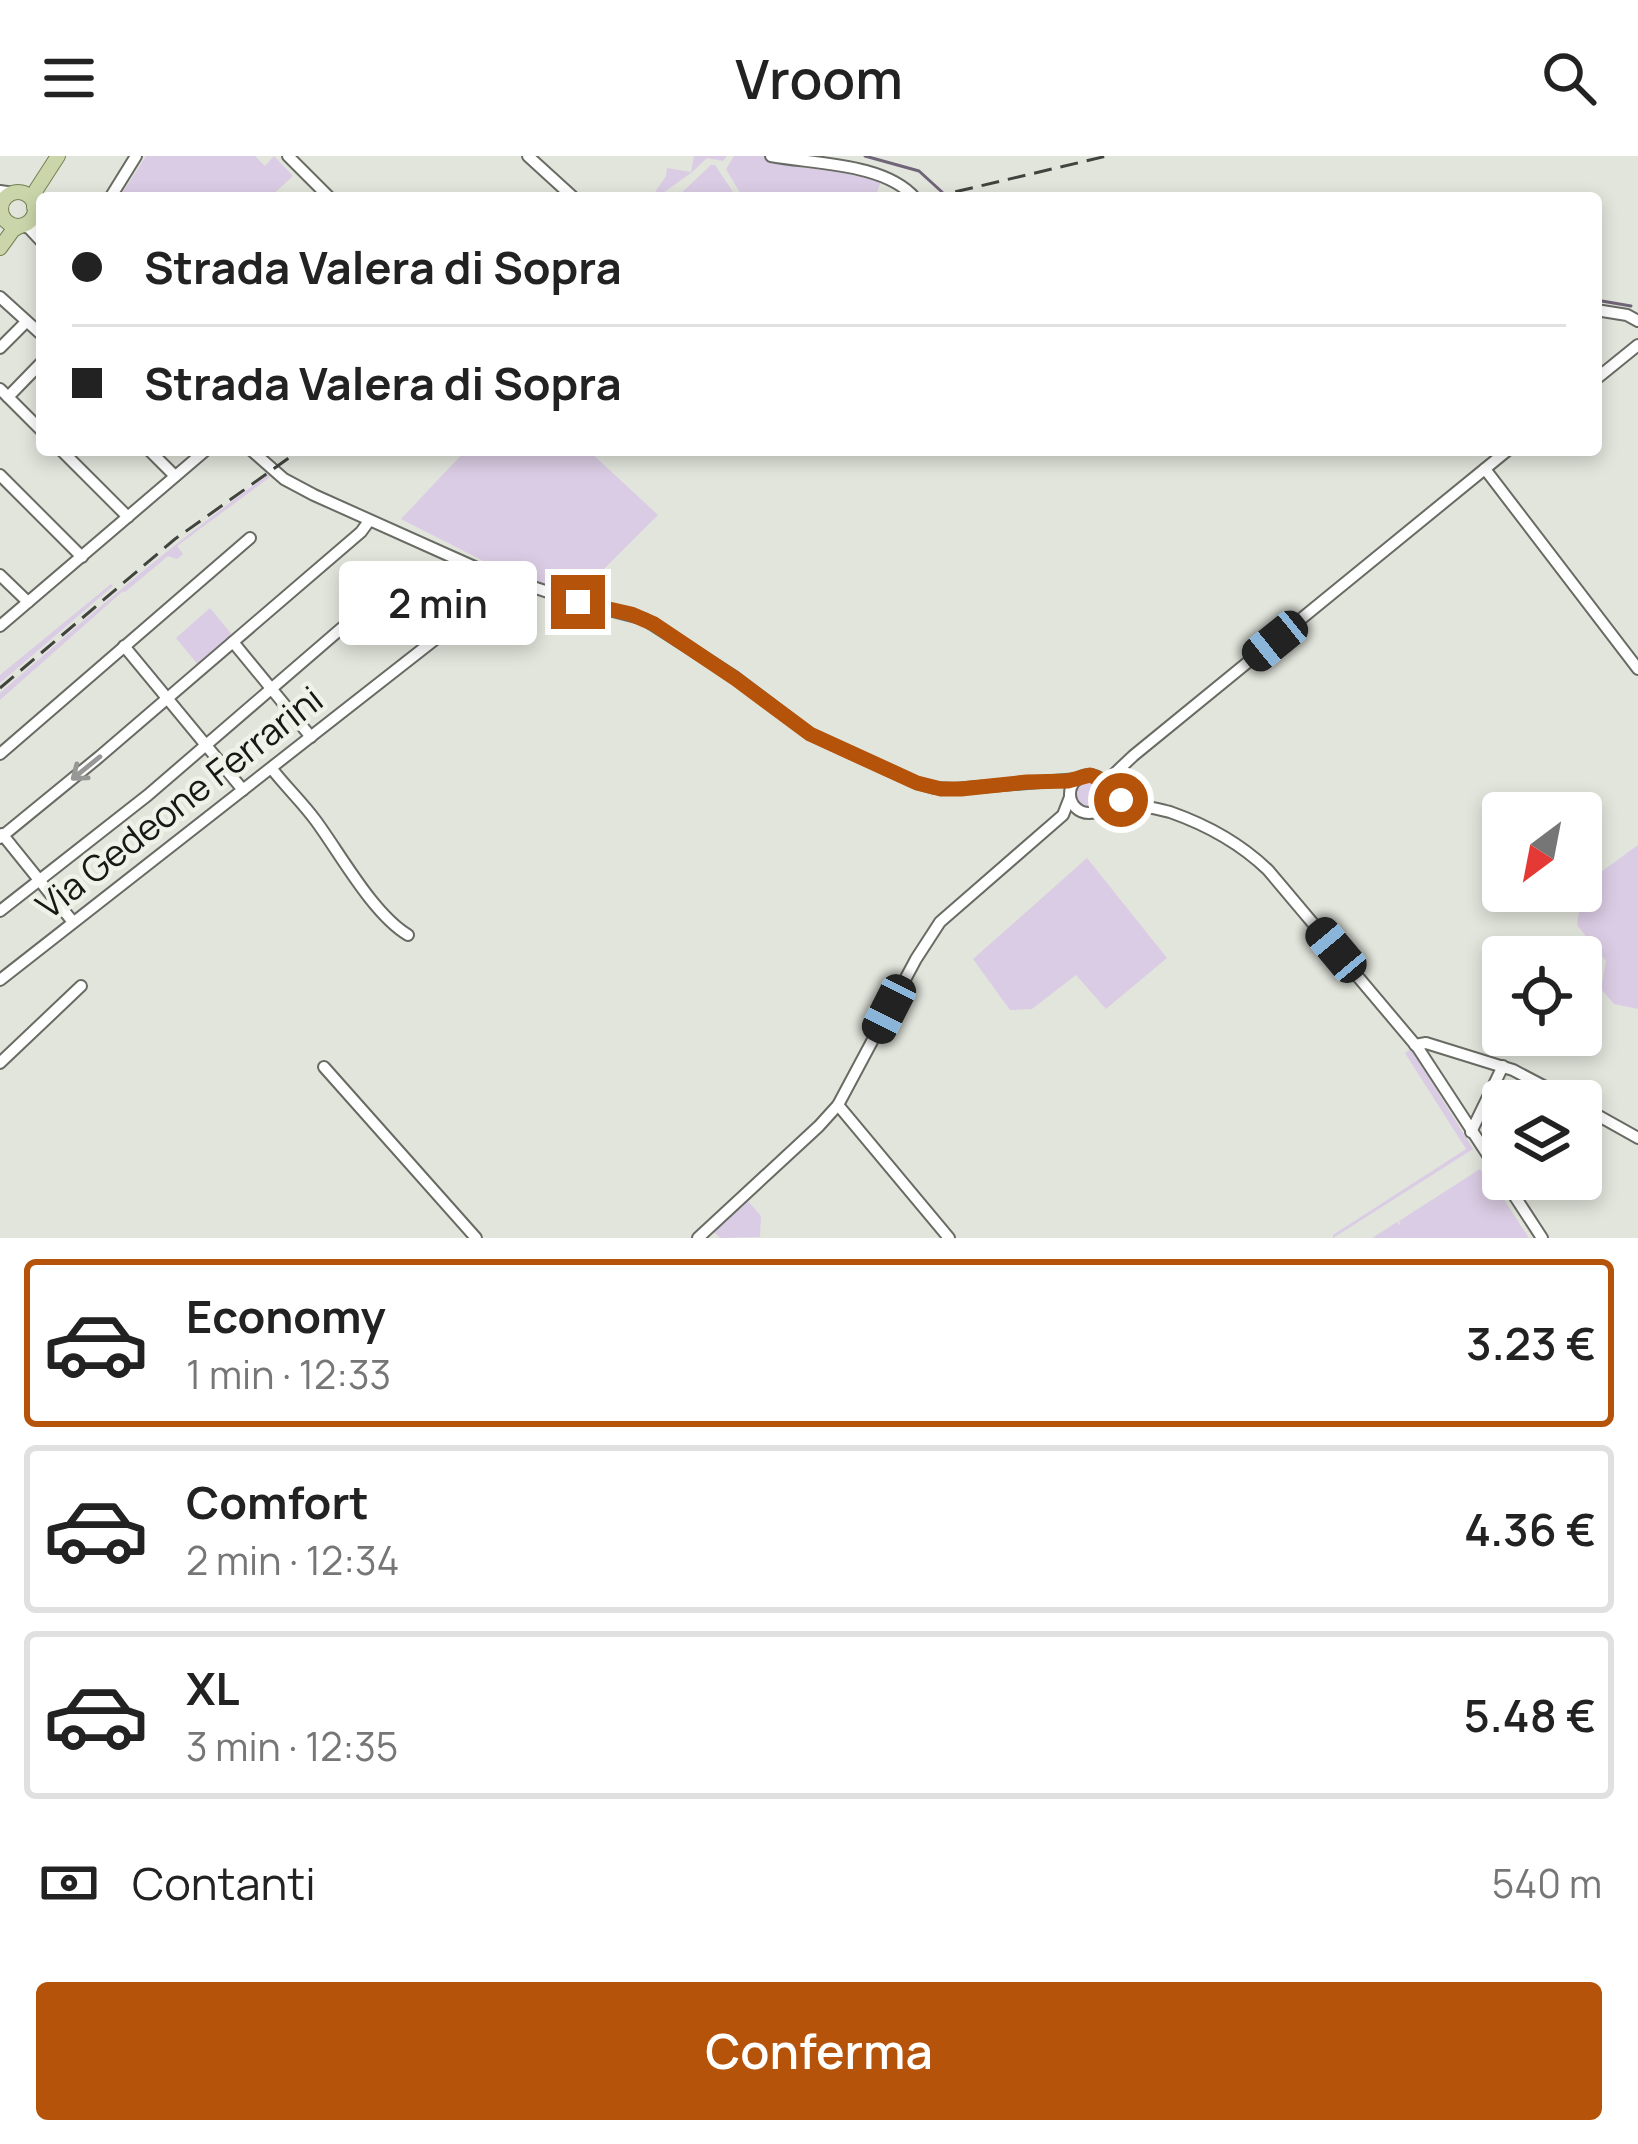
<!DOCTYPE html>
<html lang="it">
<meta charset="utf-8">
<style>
:root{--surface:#fff;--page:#f2f2f2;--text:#222;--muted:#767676;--line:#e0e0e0;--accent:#b45309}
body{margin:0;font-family:Manrope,sans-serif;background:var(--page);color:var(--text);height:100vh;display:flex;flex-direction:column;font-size:45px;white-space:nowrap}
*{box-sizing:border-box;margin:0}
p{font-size:39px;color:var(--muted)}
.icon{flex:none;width:66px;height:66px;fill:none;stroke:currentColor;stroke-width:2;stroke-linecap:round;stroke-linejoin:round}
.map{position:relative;height:1082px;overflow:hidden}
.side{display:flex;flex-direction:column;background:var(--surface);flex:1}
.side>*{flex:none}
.guide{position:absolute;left:36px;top:36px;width:1566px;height:264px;border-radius:12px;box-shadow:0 6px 18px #0003;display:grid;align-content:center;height:264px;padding:0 36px;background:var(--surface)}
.needle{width:78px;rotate:212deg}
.tools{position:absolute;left:1482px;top:636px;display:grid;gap:24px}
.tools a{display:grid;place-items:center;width:120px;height:120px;border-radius:12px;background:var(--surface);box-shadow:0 6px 18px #0003;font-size:60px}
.end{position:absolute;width:54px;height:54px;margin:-27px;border:15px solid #b45309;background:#fff;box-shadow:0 0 0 6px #fff}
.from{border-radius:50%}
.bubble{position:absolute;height:84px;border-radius:12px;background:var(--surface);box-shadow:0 6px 18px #0003;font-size:39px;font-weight:600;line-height:84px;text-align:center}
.car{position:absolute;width:36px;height:72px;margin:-36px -18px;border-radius:15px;box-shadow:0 0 9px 3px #0007;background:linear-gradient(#222 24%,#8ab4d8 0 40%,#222 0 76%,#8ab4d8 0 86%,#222 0)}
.guide b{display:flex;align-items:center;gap:42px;height:114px;font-size:45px}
.guide b+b{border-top:3px solid var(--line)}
.guide i{width:30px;height:30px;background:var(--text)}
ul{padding:21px 0 0;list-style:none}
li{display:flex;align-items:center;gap:36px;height:168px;margin:0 24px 18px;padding:0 12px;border:6px solid var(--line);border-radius:12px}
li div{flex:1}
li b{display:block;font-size:45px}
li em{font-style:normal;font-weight:600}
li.current{border-color:var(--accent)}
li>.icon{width:108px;height:108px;stroke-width:1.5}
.pay{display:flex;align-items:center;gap:30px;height:132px;padding:0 36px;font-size:45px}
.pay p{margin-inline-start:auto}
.action{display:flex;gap:24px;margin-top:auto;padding:24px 36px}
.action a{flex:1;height:138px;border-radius:12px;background:var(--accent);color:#fff;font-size:48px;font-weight:600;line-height:138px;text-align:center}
header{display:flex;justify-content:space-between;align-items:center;height:156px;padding:0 36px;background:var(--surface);font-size:54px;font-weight:600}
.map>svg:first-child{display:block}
.green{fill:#dacce4}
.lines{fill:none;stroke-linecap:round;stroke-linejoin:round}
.stream{stroke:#706478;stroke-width:3}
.minor-casing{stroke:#686b63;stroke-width:14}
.major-casing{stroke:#758151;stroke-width:16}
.minor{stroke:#fff;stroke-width:10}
.major{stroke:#cad6aa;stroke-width:14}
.rail{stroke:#41433f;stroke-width:3;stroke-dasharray:18 9;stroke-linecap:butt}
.oneway{stroke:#979796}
.route{stroke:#b45309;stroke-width:15}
.labels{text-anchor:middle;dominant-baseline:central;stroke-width:9;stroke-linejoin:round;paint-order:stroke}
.street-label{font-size:36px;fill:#171815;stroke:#eff2e9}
</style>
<header><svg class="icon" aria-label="menu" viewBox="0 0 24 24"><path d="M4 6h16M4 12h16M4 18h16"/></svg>Vroom<svg class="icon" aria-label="search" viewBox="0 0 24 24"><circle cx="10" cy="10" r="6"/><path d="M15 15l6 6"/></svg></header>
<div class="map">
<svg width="1638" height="1082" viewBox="0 0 1638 1082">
<rect width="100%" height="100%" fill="#e2e5dc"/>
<g class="green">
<polygon points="146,0 255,0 265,10 274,0 293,20 269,42 119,42"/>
<polygon points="694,0 727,0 723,5 707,2 691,17 656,42 651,42 666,20 667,12 691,16"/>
<polygon points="734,0 763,0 881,25 875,42 743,42 726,13"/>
<polygon points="711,9 715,9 737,42 676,42"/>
<polygon points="466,294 506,294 510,297 513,294 588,294 658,359 578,439 515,421 401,363"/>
<path d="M 268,319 L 270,321 L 177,390 L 183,398 L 177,403 L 168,400 L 125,436 L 123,435 L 0,544 L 0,537 C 87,461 174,386 268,319 Z"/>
<polygon points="111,428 113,430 0,527 0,519"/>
<polygon points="210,452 233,480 199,510 176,482"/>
<circle cx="1089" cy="638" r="14"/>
<polygon points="1638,689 1638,853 1614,848 1601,833 1606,805 1577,769 1583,729"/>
<polygon points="1087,702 1167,802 1106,853 1076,819 1032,853 1010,854 973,803"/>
<polygon points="1411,893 1473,993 1333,1082 1333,1079 1466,993 1405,897"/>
<polygon points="1480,1013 1487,1025 1494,1021 1501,1032 1495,1037 1499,1036 1529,1082 1372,1082 1397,1066 1401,1070 1399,1065"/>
<polygon points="747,1044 761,1060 760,1081 720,1082 713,1075"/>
</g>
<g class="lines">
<g class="stream">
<polyline points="865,0 919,15 942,36"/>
<polyline points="948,41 949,42"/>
<polyline points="985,42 1003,38 1049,42"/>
<polyline points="1278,42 1292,42"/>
<polyline points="1596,144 1631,150"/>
</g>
<g class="minor-casing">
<g id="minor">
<polyline points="288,0 330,42"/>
<polyline points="528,0 574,42"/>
<path d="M 771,0 C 814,8 885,7 915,42"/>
<polyline points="0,35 14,37"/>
<polyline points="110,42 136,0"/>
<polyline points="0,47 1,49"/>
<polyline points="34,54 35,63 42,74"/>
<polyline points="21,70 29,72 42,86"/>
<polyline points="0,141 42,179"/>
<polyline points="1596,154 1627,159 1638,165"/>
<polyline points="0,192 26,166"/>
<polyline points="1596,223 1638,189"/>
<polyline points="0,233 42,275"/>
<polyline points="8,241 42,206"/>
<polyline points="61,294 128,361"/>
<polyline points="149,294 175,320"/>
<polyline points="251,294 284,323 314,339 479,413 578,446 644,463 736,522 810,578 917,627 935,632 954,633 1078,623"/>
<polyline points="1485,313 1638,513"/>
<polyline points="0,319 82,401"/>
<polyline points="0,419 28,446"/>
<polyline points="0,470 206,294"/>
<polyline points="233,486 311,581"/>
<polyline points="124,490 243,634"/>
<polyline points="0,598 250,382"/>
<path d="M 272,613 C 286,631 303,647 316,665 C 341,699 373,758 408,779"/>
<circle cx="1089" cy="638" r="19"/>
<polyline points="1108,633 1113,619 1133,600 1508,294"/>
<path d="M 1108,635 C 1122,649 1150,650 1170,656 C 1207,669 1240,687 1268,714 L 1418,892 L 1542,1082"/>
<polyline points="2,678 73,766"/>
<polyline points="0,682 99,601 361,376 369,365"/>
<polyline points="0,755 148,639 401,421"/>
<polyline points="0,824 493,438 505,423"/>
<polyline points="1415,889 1426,887 1513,914 1572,945"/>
<polyline points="0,907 81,830"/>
<polyline points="324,911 476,1082"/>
<polyline points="838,949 949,1082"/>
<polyline points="1581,950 1638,982"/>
<polyline points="1471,976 1503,910"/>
<polyline points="698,1082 819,970 838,949 916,803 940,766 1063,659 1070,641"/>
</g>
</g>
<g class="major-casing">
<g id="major">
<circle cx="18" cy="53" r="17"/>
<polyline points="34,51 36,34 58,0"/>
<polyline points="0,92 13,74 20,70"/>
</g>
</g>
<use href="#minor" class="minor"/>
<use href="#major" class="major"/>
<g class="rail">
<polyline points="929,42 1107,0"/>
<polyline points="0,532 175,383 300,294"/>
</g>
</g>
<defs><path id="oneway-shaft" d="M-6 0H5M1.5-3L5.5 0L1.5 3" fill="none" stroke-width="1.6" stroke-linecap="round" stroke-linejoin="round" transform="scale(3)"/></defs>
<use class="oneway" href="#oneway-shaft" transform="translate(86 612) rotate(141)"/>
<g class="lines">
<polyline class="route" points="578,446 631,458 654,468 736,523 810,578 917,627 941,633 961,633 1027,626 1068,625 1090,619 1102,624 1109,637 1121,644"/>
</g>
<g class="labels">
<g class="street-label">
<text transform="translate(179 646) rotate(-38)">Via Gedeone Ferrarini</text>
</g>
</g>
</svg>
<div class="tools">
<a><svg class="needle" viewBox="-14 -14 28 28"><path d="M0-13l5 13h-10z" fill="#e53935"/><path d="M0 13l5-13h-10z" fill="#767676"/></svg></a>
<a><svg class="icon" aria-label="locate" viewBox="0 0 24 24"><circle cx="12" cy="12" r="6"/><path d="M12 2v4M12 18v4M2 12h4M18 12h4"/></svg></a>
<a><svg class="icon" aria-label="layers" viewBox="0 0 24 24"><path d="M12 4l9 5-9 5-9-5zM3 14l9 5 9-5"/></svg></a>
</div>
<i class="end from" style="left:1121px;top:644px"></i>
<i class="end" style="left:578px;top:446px"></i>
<div class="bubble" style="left:339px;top:405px;width:198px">2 min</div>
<i class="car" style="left:1275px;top:485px;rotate:231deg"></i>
<i class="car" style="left:1336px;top:794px;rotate:320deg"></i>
<i class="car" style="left:889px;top:853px;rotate:207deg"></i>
<div class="guide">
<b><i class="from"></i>Strada Valera di Sopra</b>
<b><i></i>Strada Valera di Sopra</b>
</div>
</div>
<section class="side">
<ul>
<li class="current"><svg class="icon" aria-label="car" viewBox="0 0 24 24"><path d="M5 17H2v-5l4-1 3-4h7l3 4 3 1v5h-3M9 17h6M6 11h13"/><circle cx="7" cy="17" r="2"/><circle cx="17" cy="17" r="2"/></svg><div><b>Economy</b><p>1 min · 12:33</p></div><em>3.23 €</em></li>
<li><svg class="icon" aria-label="car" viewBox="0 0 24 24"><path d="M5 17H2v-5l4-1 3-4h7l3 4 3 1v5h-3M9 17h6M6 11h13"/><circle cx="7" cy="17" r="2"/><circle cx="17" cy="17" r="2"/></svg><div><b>Comfort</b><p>2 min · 12:34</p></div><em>4.36 €</em></li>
<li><svg class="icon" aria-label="car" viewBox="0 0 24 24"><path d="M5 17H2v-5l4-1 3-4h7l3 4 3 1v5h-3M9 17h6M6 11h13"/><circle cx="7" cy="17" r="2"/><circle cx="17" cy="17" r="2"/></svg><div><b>XL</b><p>3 min · 12:35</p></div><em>5.48 €</em></li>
</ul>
<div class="pay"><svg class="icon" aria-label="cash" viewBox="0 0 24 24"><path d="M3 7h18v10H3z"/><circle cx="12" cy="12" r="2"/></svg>Contanti<p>540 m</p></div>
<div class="action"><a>Conferma</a></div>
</section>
